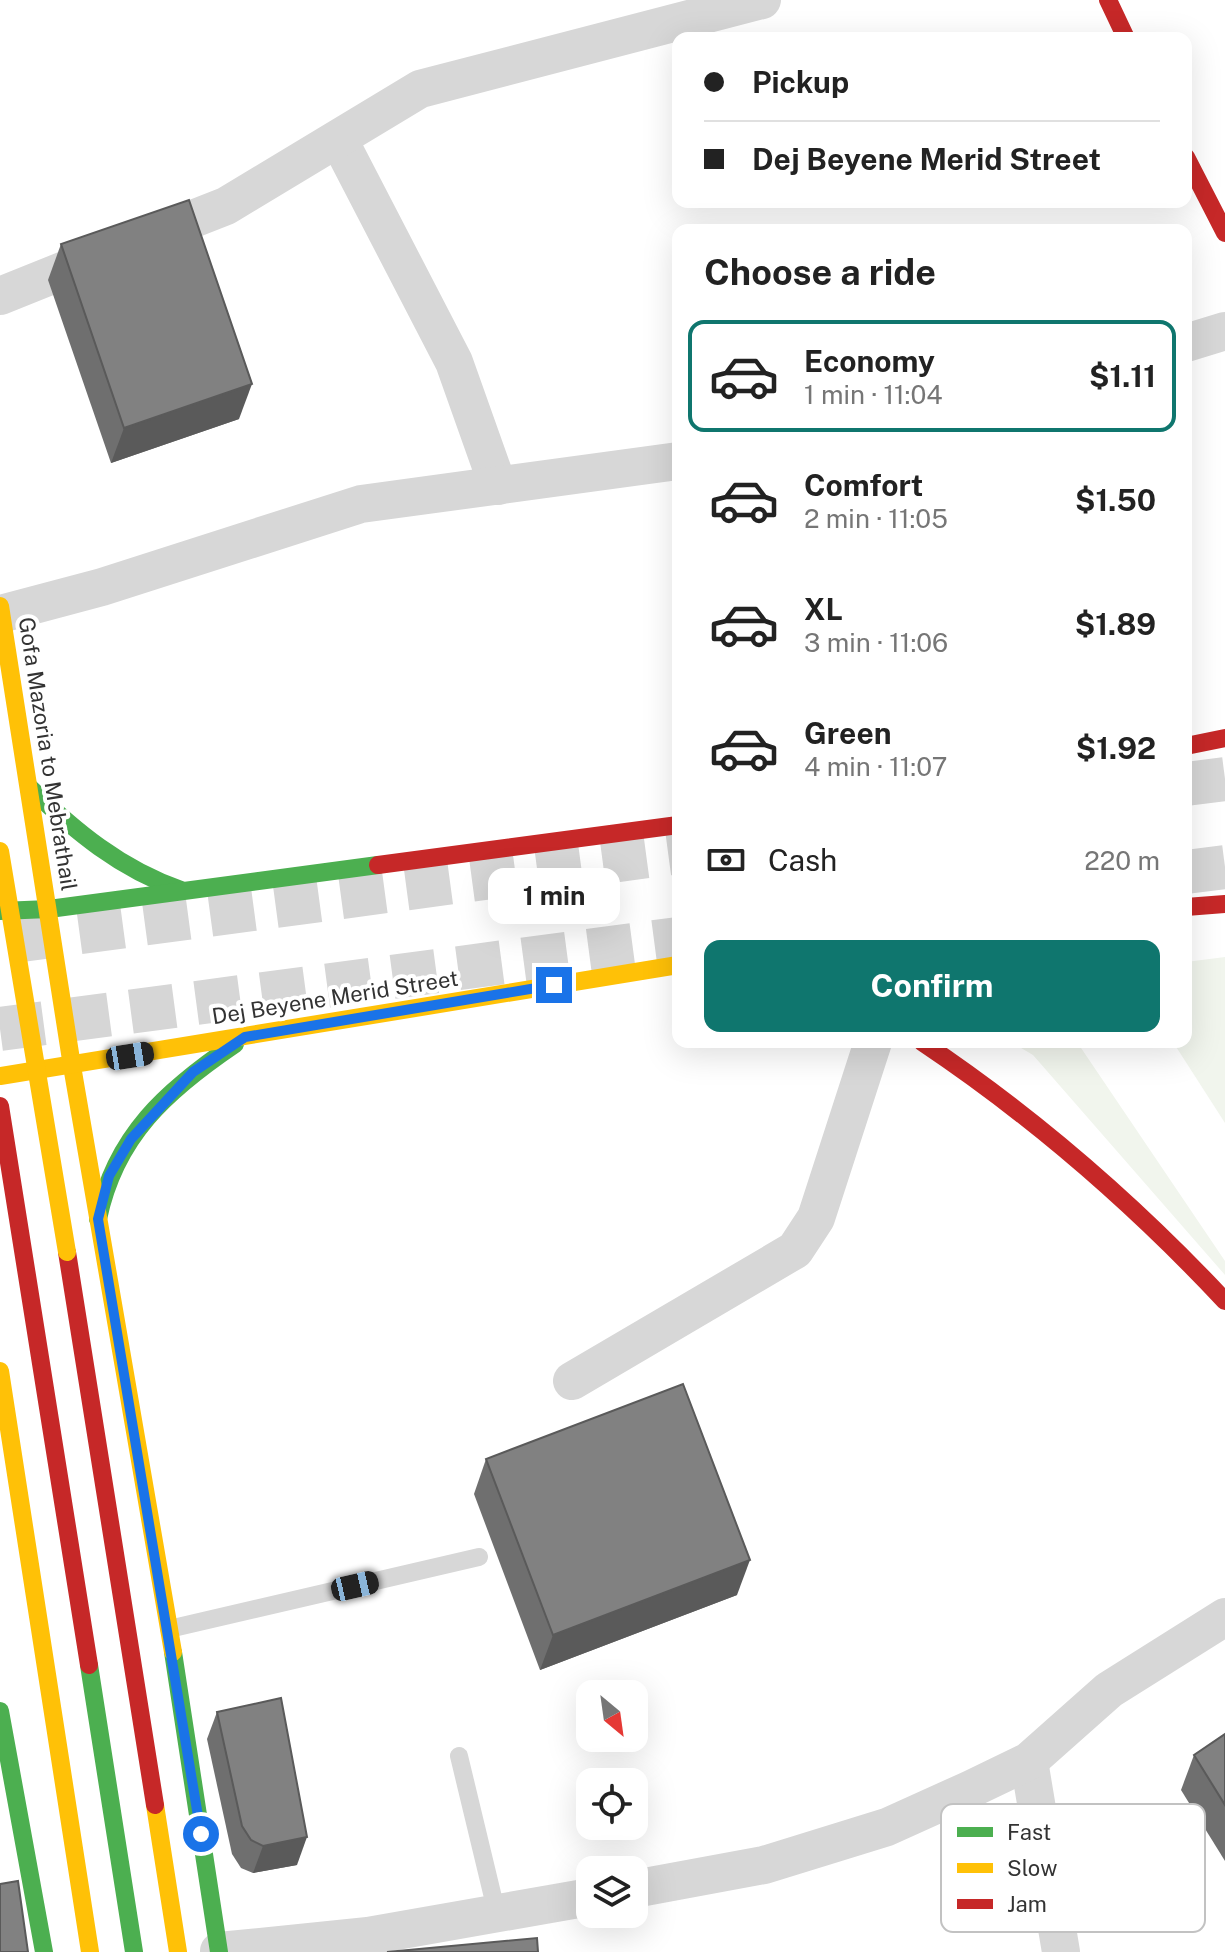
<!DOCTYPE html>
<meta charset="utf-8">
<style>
:root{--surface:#fff;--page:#f6f6f6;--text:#222;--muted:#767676;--line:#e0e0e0;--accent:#0f766e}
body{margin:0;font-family:"Public Sans",sans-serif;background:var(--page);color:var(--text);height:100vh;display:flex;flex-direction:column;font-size:30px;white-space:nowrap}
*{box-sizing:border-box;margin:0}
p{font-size:26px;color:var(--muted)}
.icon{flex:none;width:44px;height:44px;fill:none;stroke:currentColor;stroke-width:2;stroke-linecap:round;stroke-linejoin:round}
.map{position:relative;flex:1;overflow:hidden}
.panel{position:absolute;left:672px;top:224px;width:520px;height:824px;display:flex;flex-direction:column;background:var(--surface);border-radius:16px;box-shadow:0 8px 32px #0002}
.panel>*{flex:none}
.hud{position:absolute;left:672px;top:32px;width:520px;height:176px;border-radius:16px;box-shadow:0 8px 32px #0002;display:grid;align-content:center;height:176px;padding:0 32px;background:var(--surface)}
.needle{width:52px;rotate:151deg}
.buttons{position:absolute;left:576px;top:1680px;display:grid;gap:16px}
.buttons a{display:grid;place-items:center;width:72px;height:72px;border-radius:16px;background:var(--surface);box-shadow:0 8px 32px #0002;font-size:40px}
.end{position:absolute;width:36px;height:36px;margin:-18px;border:10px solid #1a73e8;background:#fff;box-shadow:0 0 0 4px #fff}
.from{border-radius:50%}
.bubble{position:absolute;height:56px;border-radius:16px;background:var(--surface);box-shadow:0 8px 32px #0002;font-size:26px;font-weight:700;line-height:56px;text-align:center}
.car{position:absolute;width:24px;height:48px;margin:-24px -12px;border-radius:10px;box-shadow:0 0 6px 2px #0007;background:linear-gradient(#222 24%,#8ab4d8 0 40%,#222 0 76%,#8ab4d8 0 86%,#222 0)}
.hud b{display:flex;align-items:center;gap:28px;height:76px;font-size:30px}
.hud b+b{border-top:2px solid var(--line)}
.hud i{width:20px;height:20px;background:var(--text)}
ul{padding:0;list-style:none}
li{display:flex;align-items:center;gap:24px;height:112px;margin:0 16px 12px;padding:0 16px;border:4px solid transparent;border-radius:16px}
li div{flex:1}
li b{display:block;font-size:30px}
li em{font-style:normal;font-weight:700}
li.active{border-color:var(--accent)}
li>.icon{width:72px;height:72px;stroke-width:1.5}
h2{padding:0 32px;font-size:36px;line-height:96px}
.pay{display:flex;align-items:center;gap:20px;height:88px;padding:0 32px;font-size:30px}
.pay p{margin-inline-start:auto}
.button{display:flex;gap:16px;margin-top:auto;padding:16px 32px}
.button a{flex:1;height:92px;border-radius:16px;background:var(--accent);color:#fff;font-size:32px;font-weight:700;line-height:92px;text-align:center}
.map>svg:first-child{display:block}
.green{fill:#f1f5ed}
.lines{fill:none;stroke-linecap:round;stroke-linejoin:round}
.primary-tunnel{stroke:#d6d6d6;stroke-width:44;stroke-dasharray:44 22;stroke-linecap:butt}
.lane{stroke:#d7d7d7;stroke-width:18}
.street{stroke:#d7d7d7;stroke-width:38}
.fast{stroke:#4caf50;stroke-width:18}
.slow{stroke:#ffc107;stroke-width:18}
.jam{stroke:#c62828;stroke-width:18}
.slow-bridge{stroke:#ffc107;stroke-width:18}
.wall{fill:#6f6f6f}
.shaded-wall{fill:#5a5a5a}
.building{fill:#818181;stroke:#5a5a5a;stroke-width:2}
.route{stroke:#1a73e8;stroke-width:10}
.labels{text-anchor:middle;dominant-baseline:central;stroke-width:8;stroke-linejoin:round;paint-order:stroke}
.street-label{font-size:22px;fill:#333;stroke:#fff}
.key{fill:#fff;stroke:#c2c2c2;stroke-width:2}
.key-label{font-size:22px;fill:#333}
</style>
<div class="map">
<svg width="1225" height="1952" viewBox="0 0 1225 1952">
<rect width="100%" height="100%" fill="#fff"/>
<g class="green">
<polygon points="1225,957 1225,1123 1173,1042 1186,1042 1186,962"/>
<polygon points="1011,1042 1077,1042 1225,1261 1225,1275 1033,1055"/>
</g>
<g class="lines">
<g class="primary-tunnel">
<polyline points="1186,784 1225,779"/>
<polyline points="1186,872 1225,867"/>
<polyline points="14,941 678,852"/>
<polyline points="0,1029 678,939"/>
</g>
<g class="lane">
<polyline points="169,1629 479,1557"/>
<polyline points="459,1756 497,1914"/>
</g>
<g class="street">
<polyline points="339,140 454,362 498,486"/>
<polyline points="147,237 226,206 420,89 762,0"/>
<polyline points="0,296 97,257"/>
<polyline points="1186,343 1225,331"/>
<polyline points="1,614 102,587 361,504 678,461"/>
<polyline points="572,1381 795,1250 816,1218 873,1042"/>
<polyline points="1029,1761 1061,1952"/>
<polyline points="634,1889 764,1865 887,1827 969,1790 1029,1761 1109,1690 1225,1617"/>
<polyline points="219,1951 368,1936 590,1897"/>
</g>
<g class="fast">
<path d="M 29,787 C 75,831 120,869 181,890"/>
<polyline points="0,911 49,909 378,865"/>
<path d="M 98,1219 C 115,1136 167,1090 235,1044"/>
<polyline points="173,1652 219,1952"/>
<polyline points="89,1665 134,1952"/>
<polyline points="0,1711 44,1952"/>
</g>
<g class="slow">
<polyline points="0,606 72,1066"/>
<polyline points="72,1066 173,1652"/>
<polyline points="0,1076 678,965"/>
<polyline points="0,1371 90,1952"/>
<polyline points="155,1805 178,1952"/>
</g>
<g class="jam">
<polyline points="1108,0 1126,38"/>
<polyline points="1186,157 1225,233"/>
<polyline points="1186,746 1225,738"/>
<polyline points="378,865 678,825"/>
<polyline points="1186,907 1225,904"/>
<path d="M 922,1042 C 1034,1117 1133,1203 1225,1301"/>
<polyline points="0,1106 89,1665"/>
<polyline points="67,1252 155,1805"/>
</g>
<polyline class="slow-bridge" points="0,851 67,1252"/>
</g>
<g class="wall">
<polygon points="61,244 239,419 111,463 48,280"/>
<polygon points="486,1459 737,1595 540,1670 474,1494"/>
<polygon points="217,1712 297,1865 253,1873 241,1868 232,1854 207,1739"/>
<polygon points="1225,1734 1225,1861 1181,1790 1194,1755"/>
</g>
<g class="shaded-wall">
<polygon points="252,384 239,419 111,463 124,428"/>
<polygon points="750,1560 737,1595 540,1670 553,1635"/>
<polygon points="307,1837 297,1865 253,1873 263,1846"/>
</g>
<g class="building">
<polygon points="189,200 252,384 124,428 61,244"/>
<polygon points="683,1384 750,1560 553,1635 486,1459"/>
<polygon points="281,1698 307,1837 263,1846 251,1840 242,1826 217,1712"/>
<polygon points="1225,1734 1225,1805 1194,1755"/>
<polygon points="18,1881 28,1952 0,1952 0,1884"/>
<polygon points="537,1938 538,1952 387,1952"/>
</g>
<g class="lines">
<polyline class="route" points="201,1834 98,1219 109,1176 131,1139 193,1072 245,1037 554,985"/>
</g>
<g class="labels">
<g class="street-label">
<text transform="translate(48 754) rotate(81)">Gofa Mazoria to Mebrathail</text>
<text transform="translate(335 997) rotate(-9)">Dej Beyene Merid Street</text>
</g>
</g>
<rect x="941" y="1804" width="264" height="128" rx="12" class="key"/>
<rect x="957" y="1827" width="36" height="10" fill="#4caf50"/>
<rect x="957" y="1863" width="36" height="10" fill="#ffc107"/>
<rect x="957" y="1899" width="36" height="10" fill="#c62828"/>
<g class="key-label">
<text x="1007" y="1840">Fast</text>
<text x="1007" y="1876">Slow</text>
<text x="1007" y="1912">Jam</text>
</g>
</svg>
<div class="buttons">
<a><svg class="needle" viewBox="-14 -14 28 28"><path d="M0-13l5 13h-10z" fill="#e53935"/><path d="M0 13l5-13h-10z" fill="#767676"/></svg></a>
<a><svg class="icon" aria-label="locate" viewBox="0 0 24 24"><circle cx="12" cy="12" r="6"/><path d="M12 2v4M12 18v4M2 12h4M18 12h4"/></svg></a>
<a><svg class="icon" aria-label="layers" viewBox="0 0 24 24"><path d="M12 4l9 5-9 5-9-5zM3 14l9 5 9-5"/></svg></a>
</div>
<i class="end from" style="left:201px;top:1834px"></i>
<i class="end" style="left:554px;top:985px"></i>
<div class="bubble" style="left:488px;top:868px;width:132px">1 min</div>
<i class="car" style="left:130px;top:1056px;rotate:81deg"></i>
<i class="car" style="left:355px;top:1586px;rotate:77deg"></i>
<div class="hud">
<b><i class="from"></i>Pickup</b>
<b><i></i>Dej Beyene Merid Street</b>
</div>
<section class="panel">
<h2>Choose a ride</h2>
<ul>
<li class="active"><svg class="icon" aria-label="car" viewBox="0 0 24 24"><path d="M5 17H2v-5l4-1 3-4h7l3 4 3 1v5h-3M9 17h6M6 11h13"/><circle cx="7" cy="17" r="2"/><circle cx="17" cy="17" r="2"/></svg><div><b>Economy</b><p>1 min · 11:04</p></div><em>$1.11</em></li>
<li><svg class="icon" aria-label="car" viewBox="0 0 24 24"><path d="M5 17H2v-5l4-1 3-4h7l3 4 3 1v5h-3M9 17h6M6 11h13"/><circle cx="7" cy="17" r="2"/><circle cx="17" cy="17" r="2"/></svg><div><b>Comfort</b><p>2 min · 11:05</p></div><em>$1.50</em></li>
<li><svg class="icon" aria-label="car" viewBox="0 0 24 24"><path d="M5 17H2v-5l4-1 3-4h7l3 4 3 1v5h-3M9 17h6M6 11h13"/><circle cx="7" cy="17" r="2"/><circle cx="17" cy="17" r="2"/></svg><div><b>XL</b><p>3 min · 11:06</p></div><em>$1.89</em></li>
<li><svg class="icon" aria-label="car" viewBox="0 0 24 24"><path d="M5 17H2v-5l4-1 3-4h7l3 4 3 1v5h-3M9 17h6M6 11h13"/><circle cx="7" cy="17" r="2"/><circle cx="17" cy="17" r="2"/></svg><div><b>Green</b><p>4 min · 11:07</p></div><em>$1.92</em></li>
</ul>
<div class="pay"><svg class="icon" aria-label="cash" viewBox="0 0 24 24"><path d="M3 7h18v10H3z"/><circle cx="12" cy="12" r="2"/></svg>Cash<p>220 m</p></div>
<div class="button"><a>Confirm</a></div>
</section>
</div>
